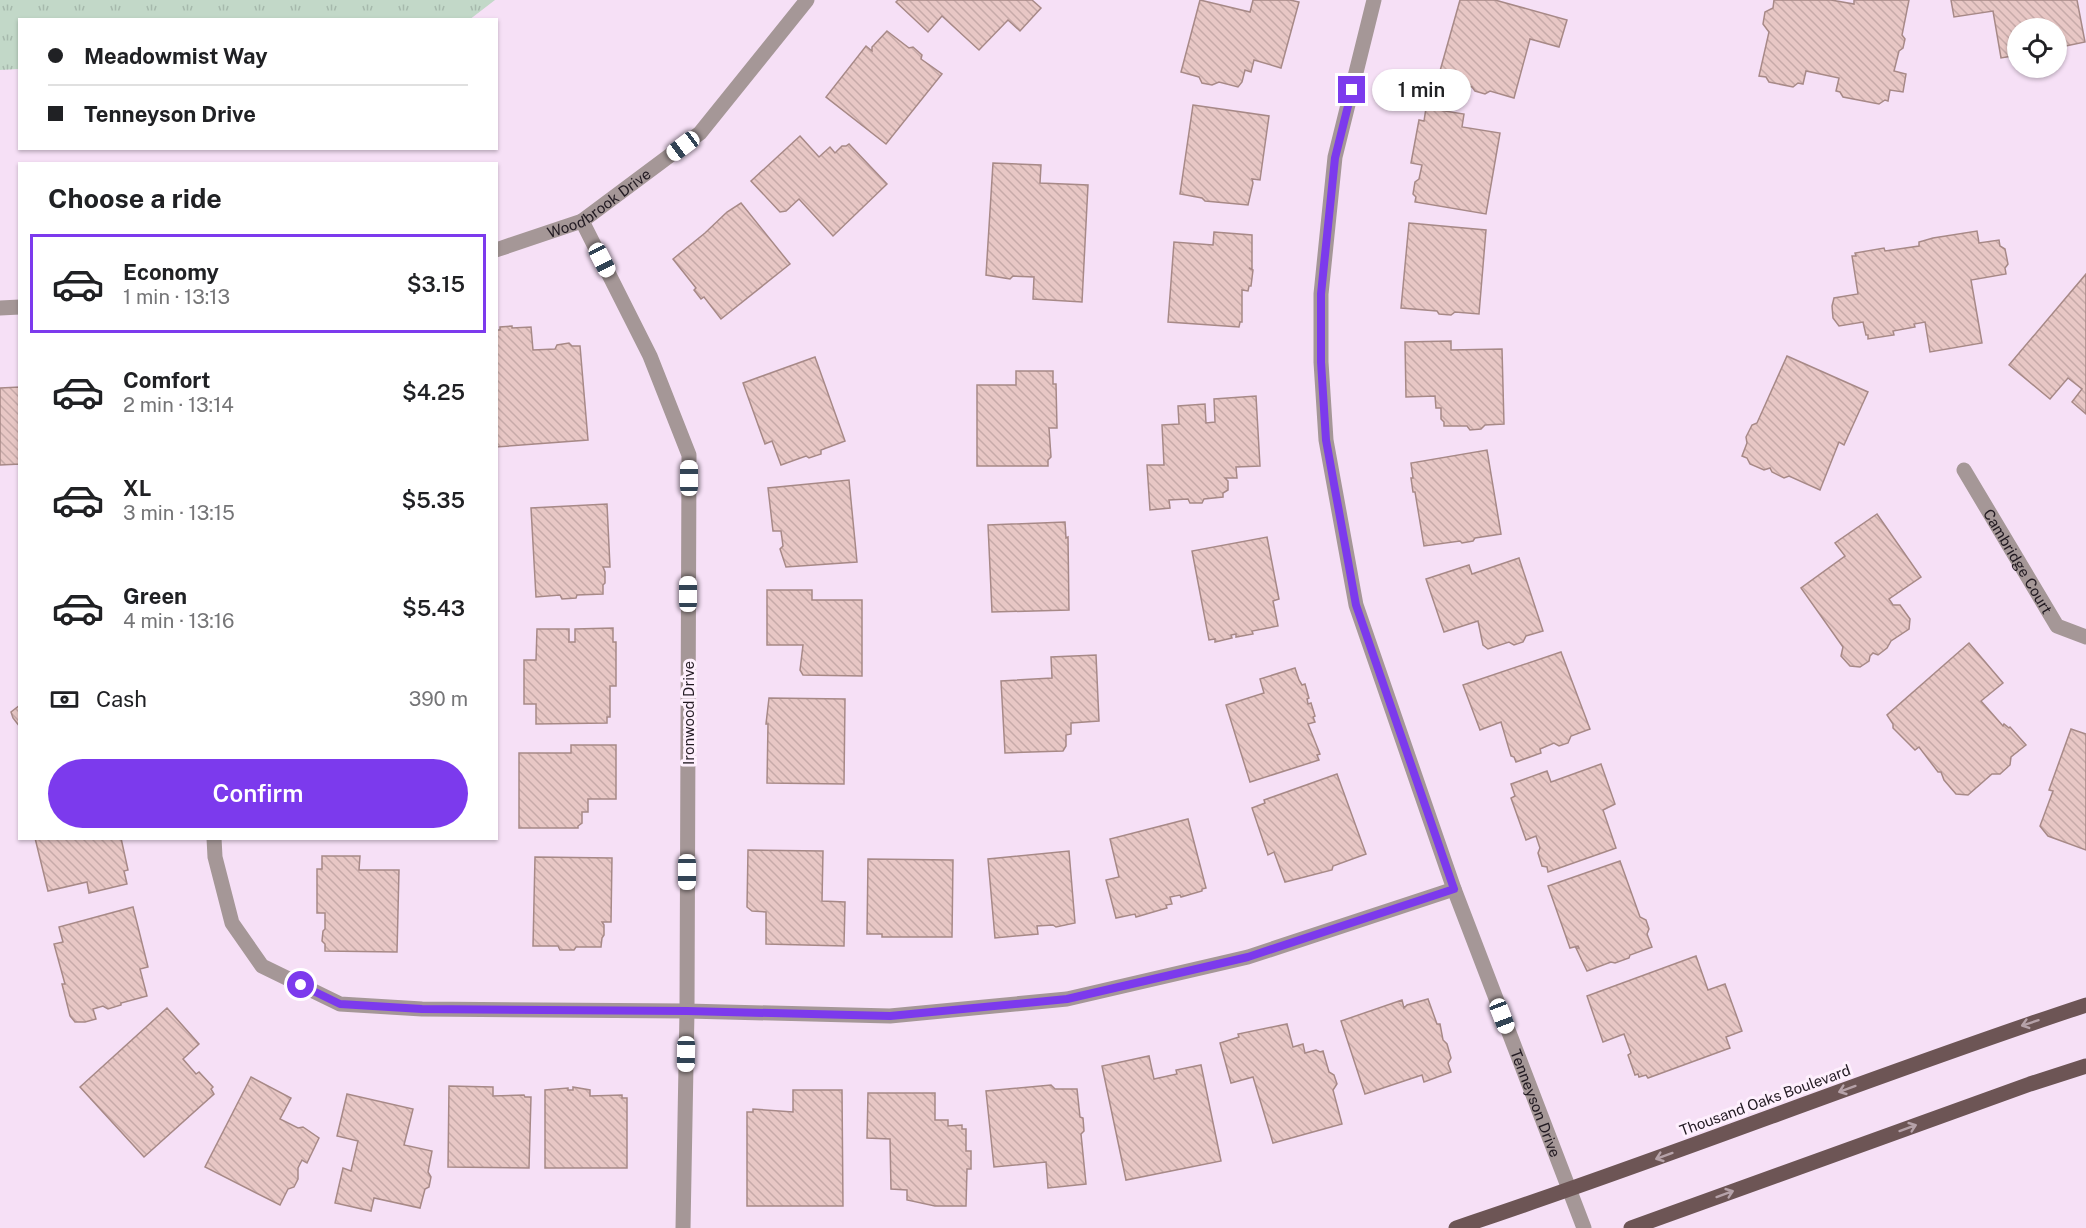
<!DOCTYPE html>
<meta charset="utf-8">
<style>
:root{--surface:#fff;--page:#f2f2f2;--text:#202124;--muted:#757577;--line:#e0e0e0;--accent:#7c3aed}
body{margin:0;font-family:"Public Sans",sans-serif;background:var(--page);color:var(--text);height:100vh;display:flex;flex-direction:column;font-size:22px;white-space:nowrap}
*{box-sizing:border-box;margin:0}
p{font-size:20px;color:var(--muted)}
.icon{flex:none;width:33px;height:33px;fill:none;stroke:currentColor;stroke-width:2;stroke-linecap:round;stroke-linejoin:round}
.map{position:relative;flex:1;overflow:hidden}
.panel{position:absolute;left:18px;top:162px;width:480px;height:678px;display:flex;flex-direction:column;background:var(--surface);border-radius:0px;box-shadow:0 2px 4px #0004}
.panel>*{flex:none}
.top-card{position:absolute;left:18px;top:18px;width:480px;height:132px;border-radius:0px;box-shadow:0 2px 4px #0004;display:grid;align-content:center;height:132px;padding:0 30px;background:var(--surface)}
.controls{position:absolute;left:2007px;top:18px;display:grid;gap:12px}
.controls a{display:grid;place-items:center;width:60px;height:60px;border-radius:50%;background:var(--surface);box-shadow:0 2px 4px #0004;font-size:30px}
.end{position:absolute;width:27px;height:27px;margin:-14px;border:8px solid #7c3aed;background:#fff;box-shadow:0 0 0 3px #fff}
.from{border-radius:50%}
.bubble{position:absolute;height:42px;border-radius:21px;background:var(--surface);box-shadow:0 2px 4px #0004;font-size:20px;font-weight:600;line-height:42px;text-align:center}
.car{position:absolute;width:18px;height:36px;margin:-18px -9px;border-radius:8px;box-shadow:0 0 4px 2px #0007;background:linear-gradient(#fff 24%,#345 0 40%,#fff 0 76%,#345 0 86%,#fff 0)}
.top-card b{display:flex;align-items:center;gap:21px;height:57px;font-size:22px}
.top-card b+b{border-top:2px solid var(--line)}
.top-card i{width:15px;height:15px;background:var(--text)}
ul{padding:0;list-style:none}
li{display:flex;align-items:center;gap:18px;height:99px;margin:0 12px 9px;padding:0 18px;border:3px solid transparent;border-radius:0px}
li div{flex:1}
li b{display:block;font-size:22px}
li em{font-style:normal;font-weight:600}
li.current{border-color:var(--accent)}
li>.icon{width:54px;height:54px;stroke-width:1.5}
h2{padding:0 30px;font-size:27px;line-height:72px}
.pay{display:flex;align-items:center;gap:15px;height:66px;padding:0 30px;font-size:22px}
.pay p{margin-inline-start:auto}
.primary-button{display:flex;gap:12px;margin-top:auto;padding:12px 30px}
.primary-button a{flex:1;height:69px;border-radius:36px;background:var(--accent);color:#fff;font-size:24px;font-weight:600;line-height:69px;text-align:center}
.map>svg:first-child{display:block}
.park{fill:url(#park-tufts)}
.building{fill:url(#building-back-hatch);stroke:#a78987;stroke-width:1.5}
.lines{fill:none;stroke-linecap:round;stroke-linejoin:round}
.minor{stroke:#a59797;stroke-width:15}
.major{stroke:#6d5555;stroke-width:15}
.oneway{stroke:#b6a2a9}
.route{stroke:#7c3aed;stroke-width:8}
.labels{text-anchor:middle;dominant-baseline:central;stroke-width:6;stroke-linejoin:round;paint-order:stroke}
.street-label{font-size:15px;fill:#221a22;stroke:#fef0fd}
</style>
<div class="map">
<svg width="2086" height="1228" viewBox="0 0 2086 1228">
<defs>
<pattern id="park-tufts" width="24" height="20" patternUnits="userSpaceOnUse" patternTransform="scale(1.5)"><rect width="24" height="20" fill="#c2d8c8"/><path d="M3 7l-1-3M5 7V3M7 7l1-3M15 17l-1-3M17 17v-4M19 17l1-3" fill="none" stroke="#a6b9ac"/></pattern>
<pattern id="building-back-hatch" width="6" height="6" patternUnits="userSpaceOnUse" patternTransform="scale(1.5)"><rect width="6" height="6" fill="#e8c7c5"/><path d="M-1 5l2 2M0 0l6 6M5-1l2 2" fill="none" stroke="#c7aaa9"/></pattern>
</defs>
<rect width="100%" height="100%" fill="#f6e0f6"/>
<polygon class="park" points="0,0 495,0 469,20 20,20 19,69 0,70"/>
<g class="building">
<polygon points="898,0 1032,0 1041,8 1020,31 1008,20 979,50 942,16 928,32 896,2"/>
<polygon points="1200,0 1250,12 1253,0 1290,0 1299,2 1281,68 1254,60 1251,72 1245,70 1242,82 1238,87 1219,82 1212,85 1202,83 1199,77 1181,72"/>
<polygon points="1460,0 1495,0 1567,20 1559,47 1530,39 1514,98 1490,91 1485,94 1475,91 1472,87 1438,78"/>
<polygon points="1774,0 1831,0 1854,4 1854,0 1909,0 1902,35 1905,39 1903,48 1899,51 1894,71 1906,74 1903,92 1890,90 1888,101 1885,100 1879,104 1843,97 1840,92 1836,91 1839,78 1806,71 1803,84 1798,83 1793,87 1769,82 1766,77 1759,76 1769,32 1763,24 1765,12 1773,8"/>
<polygon points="1951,0 2077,0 2085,42 2056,48 2056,28 2018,28 2018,55 2001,58 1993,11 1954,17"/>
<polygon points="887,31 909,48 913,47 922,55 921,59 942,74 886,144 826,97 866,46 872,51 872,47"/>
<polygon points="1193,105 1269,116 1260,180 1252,179 1253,183 1248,205 1205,201 1202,198 1180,194"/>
<polygon points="1426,108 1464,114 1462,127 1500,133 1486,214 1415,202 1416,197 1413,194 1415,182 1419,179 1422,165 1411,163 1419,120 1424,121"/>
<polygon points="800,136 819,157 830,147 835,153 842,146 846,146 849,144 887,184 833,236 799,199 786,211 780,212 751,181"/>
<polygon points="993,163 1041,165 1040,183 1088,185 1082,302 1033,299 1034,277 1013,276 1010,279 986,275"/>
<polygon points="741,203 790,264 721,319 704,297 701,299 694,290 696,288 673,259 705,233 727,212"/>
<polygon points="1409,223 1486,230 1479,314 1455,312 1451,315 1439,314 1437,311 1401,308"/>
<polygon points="1977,231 1979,243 1999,240 2000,246 2005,249 2008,264 2005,268 2006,274 1971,280 1982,343 1930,352 1925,322 1914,324 1915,327 1893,331 1894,335 1868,339 1868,335 1866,335 1863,322 1839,326 1833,318 1832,306 1834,298 1858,294 1852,256 1856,256 1855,253 1884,248 1885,251 1919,246 1919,242 1933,238"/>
<polygon points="1214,232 1252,235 1252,269 1249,268 1253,270 1251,286 1249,286 1248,291 1242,290 1242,322 1240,322 1239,327 1168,322 1174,242 1213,245"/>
<polygon points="2086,274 2086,414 2072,402 2082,389 2068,378 2050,399 2009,365"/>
<polygon points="512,326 512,328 531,327 533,350 555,349 557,345 569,343 572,346 580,346 588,440 496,447 496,330 500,330 500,327"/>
<polygon points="1451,341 1451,350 1502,349 1504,424 1485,425 1481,429 1470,430 1467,426 1444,426 1444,422 1441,419 1441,408 1436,408 1435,396 1406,397 1405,342"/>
<polygon points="1787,356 1868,392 1844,445 1839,442 1820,490 1789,476 1784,478 1772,472 1770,468 1764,470 1750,464 1747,458 1742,456 1747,443 1746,437 1752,425 1757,423"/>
<polygon points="815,357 845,441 821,450 821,454 809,458 806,456 781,465 772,441 765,444 743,383"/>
<polygon points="1016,371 1053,371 1053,384 1056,384 1057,428 1049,428 1051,457 1048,460 1048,466 977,466 977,385 1016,385"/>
<polygon points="20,387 20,464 0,465 0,388"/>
<polygon points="1256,396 1260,466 1236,467 1237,478 1225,478 1228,481 1228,490 1223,493 1223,497 1204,499 1202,503 1190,503 1188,499 1169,500 1170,508 1150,510 1147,465 1164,465 1162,425 1179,424 1178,406 1205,404 1206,423 1215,422 1214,399"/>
<polygon points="1487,450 1501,534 1475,538 1473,541 1462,543 1460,541 1424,546 1415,492 1413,492 1411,478 1413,478 1411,463"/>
<polygon points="849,480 857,562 786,567 780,549 783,546 781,531 773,531 768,488"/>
<polygon points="607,504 610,567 603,567 605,572 605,583 603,585 603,594 577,595 576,598 562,599 560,595 536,597 531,508"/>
<polygon points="1877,514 1921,577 1889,599 1893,605 1900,605 1910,619 1909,629 1891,641 1887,648 1878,655 1873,653 1870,656 1869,661 1860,667 1850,666 1841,656 1843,647 1801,588 1845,556 1835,543"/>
<polygon points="1065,522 1066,538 1068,537 1069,610 992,612 988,525"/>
<polygon points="1267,537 1279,599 1273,601 1278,626 1252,631 1253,634 1236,637 1236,634 1231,635 1232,638 1215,642 1215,639 1209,640 1192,551"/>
<polygon points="1519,558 1543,631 1526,636 1523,642 1514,645 1509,642 1488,649 1483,645 1478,621 1444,632 1426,579 1469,565 1472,574"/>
<polygon points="767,590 812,590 812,600 862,600 862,676 803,675 800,670 803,645 767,645"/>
<polygon points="613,628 613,642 616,642 616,686 610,686 610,717 607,717 607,723 536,724 536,704 524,704 524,660 536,660 537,629 569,629 569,642 575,642 575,629"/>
<polygon points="1969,643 2003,683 1981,701 2003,726 2004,724 2009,728 2010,727 2026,745 2011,757 2010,765 2000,774 1992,774 1968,795 1956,794 1944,780 1941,772 1938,772 1919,747 1915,750 1893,728 1893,724 1887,715"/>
<polygon points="1561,652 1590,729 1571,736 1568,743 1559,746 1554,743 1540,749 1541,753 1516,762 1514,757 1511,756 1501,722 1480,730 1463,685"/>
<polygon points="1096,655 1099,721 1071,723 1071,734 1066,735 1066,746 1063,751 1005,753 1001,681 1052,678 1051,657"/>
<polygon points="1295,668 1299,680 1302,685 1305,684 1309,698 1307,699 1308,704 1311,703 1315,716 1313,717 1315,722 1308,724 1320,754 1317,755 1319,760 1250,782 1226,705 1264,693 1260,679"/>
<polygon points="769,698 845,699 844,784 767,783 768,724 766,724"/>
<polygon points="20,705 20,727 13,718 11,712"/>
<polygon points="2071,729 2086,734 2086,850 2048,836 2040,826 2053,791 2049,790"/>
<polygon points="571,745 616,745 616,799 588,799 588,812 582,812 582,823 578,826 578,828 519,828 519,753 571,753"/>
<polygon points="1601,764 1615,804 1603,810 1616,848 1548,872 1547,867 1542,866 1538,853 1540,848 1536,836 1526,840 1511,798 1515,796 1511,784 1547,771 1551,782"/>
<polygon points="1337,774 1366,854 1333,866 1332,870 1285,882 1274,852 1268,855 1252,808 1265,803 1264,800"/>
<polygon points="1188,819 1206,888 1202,889 1202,891 1181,897 1180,895 1170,897 1172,904 1166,905 1167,908 1136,917 1135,914 1116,918 1106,880 1119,877 1110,839"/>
<polygon points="35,838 121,838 128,870 124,871 127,884 89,893 87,882 48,891"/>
<polygon points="748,850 823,851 822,901 845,902 844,946 766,944 766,912 752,911 747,907"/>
<polygon points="1069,851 1075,923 1056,927 1053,925 1037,926 1038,934 995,938 988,859"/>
<polygon points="322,856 360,856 359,870 399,870 397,952 325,951 325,944 322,941 323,931 325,929 325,913 317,913 317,869 322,869"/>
<polygon points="535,857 612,858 611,922 602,922 604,925 604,935 602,938 601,947 576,947 574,950 560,950 558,946 533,946"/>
<polygon points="868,859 953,860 952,937 882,937 882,934 867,934"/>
<polygon points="1620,861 1640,917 1646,920 1649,929 1647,934 1652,947 1630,955 1629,958 1615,963 1611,962 1587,971 1576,948 1579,948 1578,946 1570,948 1548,886"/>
<polygon points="133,907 148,967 140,969 147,996 121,1003 121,1005 108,1009 103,1006 93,1009 96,1019 85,1022 75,1022 70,1016 62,984 65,984 54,944 63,942 59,927"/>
<polygon points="1696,956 1708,990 1725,984 1742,1031 1726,1037 1730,1048 1648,1078 1646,1075 1639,1077 1638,1074 1635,1075 1628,1055 1631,1053 1624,1034 1603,1042 1587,996"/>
<polygon points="1428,999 1437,1024 1440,1024 1443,1040 1447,1044 1451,1058 1448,1063 1451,1072 1424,1082 1422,1075 1365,1094 1341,1021 1402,1000 1404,1008 1407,1005"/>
<polygon points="167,1008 199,1044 183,1059 196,1074 199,1072 213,1087 211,1089 214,1094 144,1157 80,1087"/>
<polygon points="1287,1024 1293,1047 1303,1044 1305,1053 1316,1050 1320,1052 1323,1051 1329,1072 1334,1075 1337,1084 1333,1090 1342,1124 1273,1143 1253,1077 1231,1083 1220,1043 1239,1037 1238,1034"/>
<polygon points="1149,1056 1154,1079 1177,1074 1176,1070 1201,1065 1221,1161 1126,1180 1102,1066"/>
<polygon points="251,1077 291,1098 280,1119 298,1128 303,1127 319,1138 307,1163 302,1160 298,1168 298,1179 294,1187 288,1189 280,1205 205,1167"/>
<polygon points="1051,1085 1055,1089 1077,1089 1080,1117 1083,1118 1084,1131 1081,1134 1086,1184 1048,1188 1046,1162 994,1167 986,1091"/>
<polygon points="449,1086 493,1087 493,1096 524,1095 525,1097 531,1097 529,1168 448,1167"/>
<polygon points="573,1087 590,1090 590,1096 622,1095 622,1098 627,1098 627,1168 545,1168 545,1090 568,1088 568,1090 573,1090"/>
<polygon points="793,1090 842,1090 843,1206 747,1206 747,1112 753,1112 753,1109 793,1112"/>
<polygon points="868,1093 935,1093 935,1120 948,1120 948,1126 962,1125 962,1129 966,1129 966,1151 971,1151 971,1169 967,1169 966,1206 935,1206 907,1200 907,1190 891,1189 890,1139 867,1138"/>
<polygon points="347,1094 413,1109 404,1145 432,1151 428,1172 431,1177 429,1187 425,1189 420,1208 374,1198 371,1211 335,1203 343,1168 351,1171 358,1141 337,1136"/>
</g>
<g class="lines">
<g class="minor">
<path id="s1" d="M 1374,0 L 1335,157 L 1321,294 L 1321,362 L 1326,440 L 1356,605 L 1454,889 L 1584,1228"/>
<polyline points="582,221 650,356 689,455 687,1011 683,1228"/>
<path id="s2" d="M 496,250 L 582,221 L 700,133 L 807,0"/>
<polyline points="0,308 20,307"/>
<path id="s3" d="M 1964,470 L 2057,626 L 2086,637"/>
<polyline points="214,838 215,857 232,923 262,966 340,1004 422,1009 687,1011 890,1016 1067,999 1248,957 1454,889"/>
</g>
<g class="major">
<path d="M 1456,1228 C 1668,1158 1874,1075 2086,1005"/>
<polyline points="1631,1228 2030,1084 2086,1066"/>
</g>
</g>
<defs><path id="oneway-shaft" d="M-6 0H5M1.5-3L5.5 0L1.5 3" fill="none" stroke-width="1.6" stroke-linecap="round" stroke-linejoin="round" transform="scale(1.5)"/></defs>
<g class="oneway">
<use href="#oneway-shaft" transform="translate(2030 1023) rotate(162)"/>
<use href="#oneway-shaft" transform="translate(1847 1089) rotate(160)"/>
<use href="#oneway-shaft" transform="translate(1908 1128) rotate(-20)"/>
<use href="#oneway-shaft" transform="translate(1664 1156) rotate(160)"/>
<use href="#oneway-shaft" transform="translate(1725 1194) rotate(-20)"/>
</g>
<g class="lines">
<polyline class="route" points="301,985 340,1004 422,1009 687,1011 890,1016 1067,999 1248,957 1454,889 1356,605 1326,440 1321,362 1321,294 1335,158 1352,90"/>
</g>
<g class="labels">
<g class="street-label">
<text stroke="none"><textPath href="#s2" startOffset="114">Woodbrook Drive</textPath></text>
<text stroke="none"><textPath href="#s3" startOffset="106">Cambridge Court</textPath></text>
<text transform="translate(688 713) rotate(-90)">Ironwood Drive</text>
<text transform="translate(1765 1100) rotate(-20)">Thousand Oaks Boulevard</text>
<text stroke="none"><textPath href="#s1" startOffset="1143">Tenneyson Drive</textPath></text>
</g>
</g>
</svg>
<div class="controls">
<a><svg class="icon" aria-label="locate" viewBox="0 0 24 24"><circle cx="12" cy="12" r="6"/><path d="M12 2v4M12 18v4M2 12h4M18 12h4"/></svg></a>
</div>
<i class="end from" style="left:301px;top:985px"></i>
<i class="end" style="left:1352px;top:90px"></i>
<div class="bubble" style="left:1372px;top:69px;width:99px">1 min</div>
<i class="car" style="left:683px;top:146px;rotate:233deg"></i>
<i class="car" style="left:602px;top:260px;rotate:153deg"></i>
<i class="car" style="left:689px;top:478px;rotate:0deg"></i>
<i class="car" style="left:688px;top:594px;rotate:0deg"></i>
<i class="car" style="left:687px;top:872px;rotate:180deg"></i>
<i class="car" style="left:1502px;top:1016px;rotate:159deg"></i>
<i class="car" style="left:686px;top:1054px;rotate:181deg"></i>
<div class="top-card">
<b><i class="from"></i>Meadowmist Way</b>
<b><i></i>Tenneyson Drive</b>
</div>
<section class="panel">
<h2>Choose a ride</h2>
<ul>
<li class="current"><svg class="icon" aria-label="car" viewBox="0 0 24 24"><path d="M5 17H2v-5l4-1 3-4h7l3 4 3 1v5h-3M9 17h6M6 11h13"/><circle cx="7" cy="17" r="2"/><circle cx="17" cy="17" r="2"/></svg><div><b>Economy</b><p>1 min · 13:13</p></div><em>$3.15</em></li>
<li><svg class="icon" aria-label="car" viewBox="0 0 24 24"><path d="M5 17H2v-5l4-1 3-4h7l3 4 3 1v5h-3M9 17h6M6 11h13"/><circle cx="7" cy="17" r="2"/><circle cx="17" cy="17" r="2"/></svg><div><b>Comfort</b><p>2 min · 13:14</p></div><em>$4.25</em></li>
<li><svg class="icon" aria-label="car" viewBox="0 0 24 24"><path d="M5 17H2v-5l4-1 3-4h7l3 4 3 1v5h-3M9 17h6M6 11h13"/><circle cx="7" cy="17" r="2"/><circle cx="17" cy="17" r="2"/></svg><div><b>XL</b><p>3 min · 13:15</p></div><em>$5.35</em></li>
<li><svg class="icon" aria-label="car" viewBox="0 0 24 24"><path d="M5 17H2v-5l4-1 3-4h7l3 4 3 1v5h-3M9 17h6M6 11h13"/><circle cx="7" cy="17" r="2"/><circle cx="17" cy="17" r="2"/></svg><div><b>Green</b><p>4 min · 13:16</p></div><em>$5.43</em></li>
</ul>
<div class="pay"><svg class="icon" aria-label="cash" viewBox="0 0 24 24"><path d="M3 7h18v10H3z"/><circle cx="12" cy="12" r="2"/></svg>Cash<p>390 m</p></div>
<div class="primary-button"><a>Confirm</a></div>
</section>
</div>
